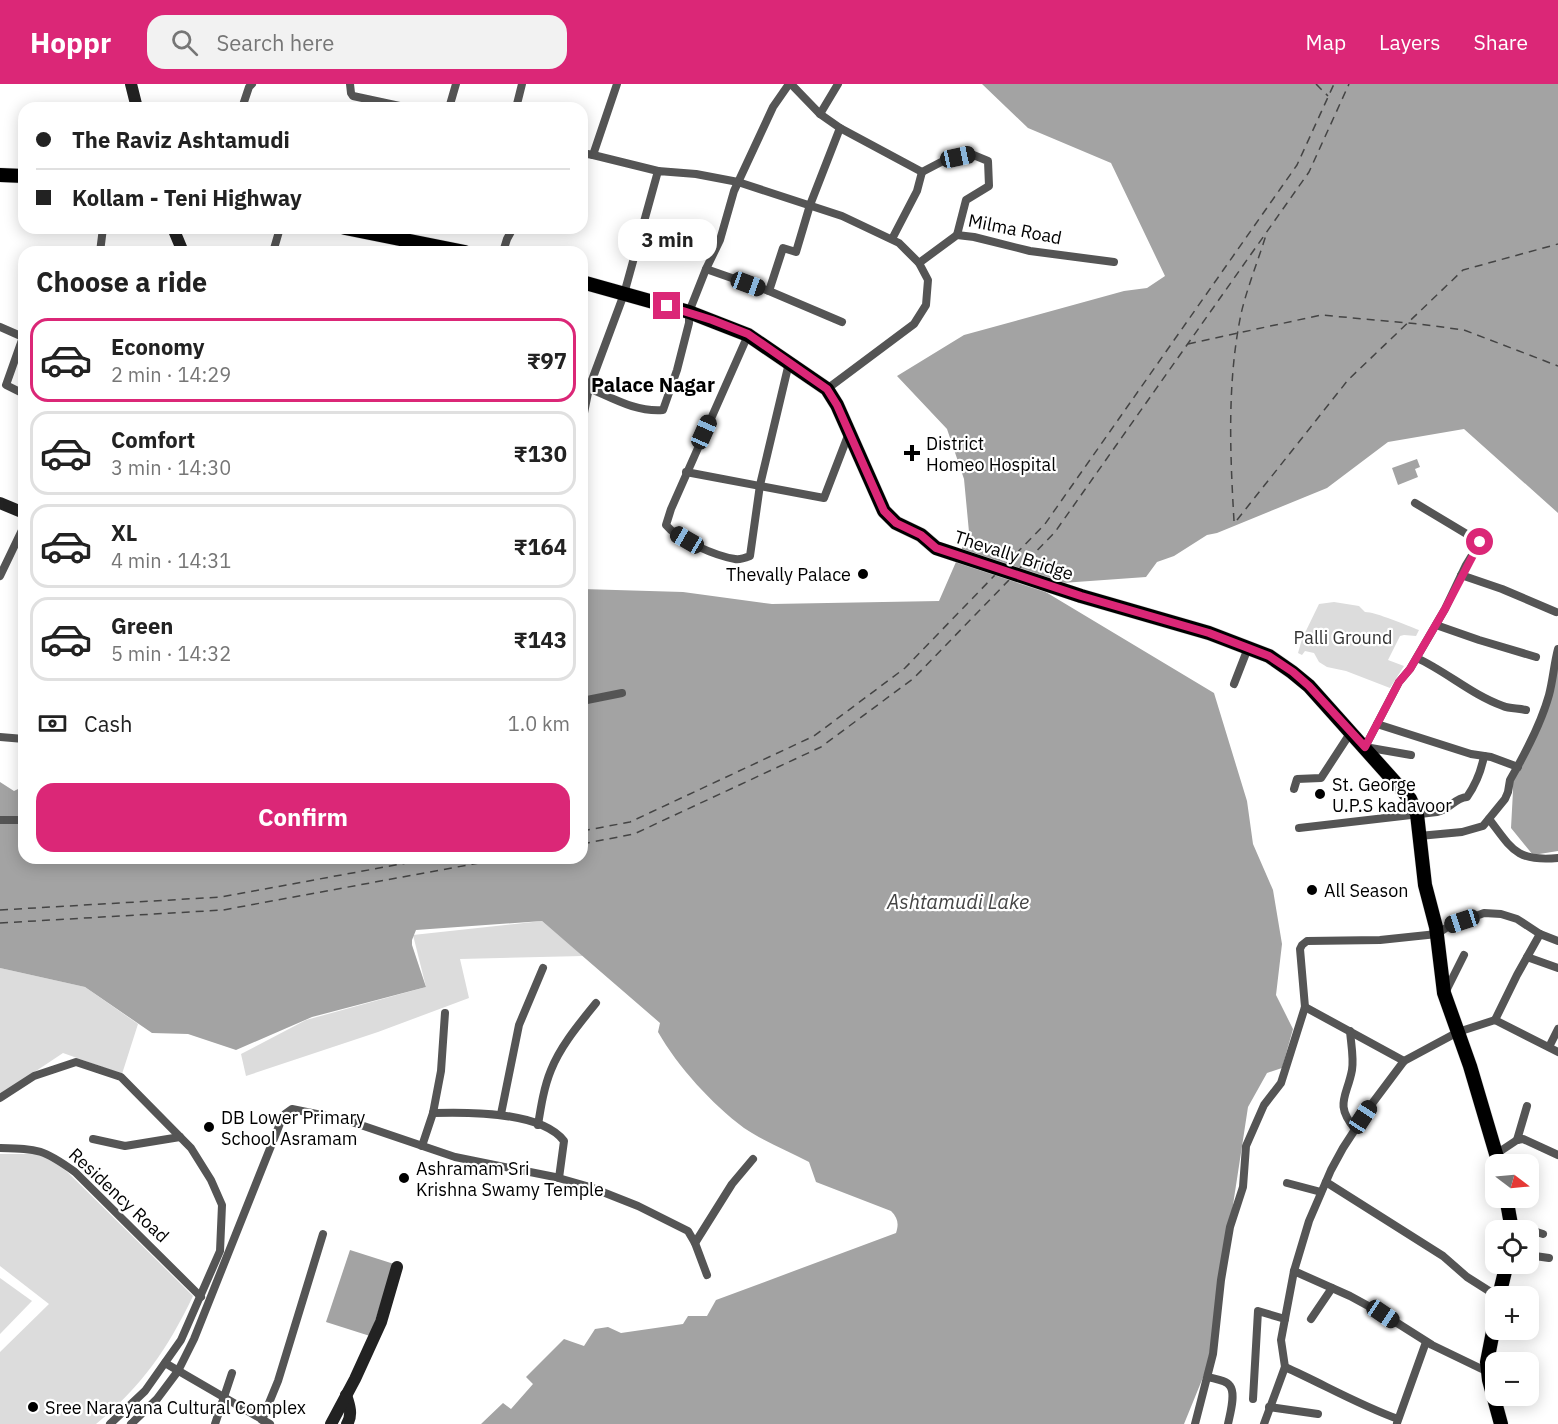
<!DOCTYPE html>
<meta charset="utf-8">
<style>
:root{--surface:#fff;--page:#f2f2f2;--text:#222;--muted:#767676;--line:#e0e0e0;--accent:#db2777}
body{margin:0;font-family:"IBM Plex Sans",sans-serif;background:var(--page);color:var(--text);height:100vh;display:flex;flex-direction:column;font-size:22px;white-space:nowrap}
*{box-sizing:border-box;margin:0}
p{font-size:20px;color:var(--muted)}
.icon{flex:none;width:33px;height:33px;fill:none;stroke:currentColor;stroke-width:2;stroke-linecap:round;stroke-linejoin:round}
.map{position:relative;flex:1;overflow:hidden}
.sheet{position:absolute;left:18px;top:162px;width:570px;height:618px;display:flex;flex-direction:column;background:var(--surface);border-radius:18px;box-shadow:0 3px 15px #0003}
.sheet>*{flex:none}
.top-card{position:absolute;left:18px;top:18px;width:570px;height:132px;border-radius:18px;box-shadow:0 3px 15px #0003;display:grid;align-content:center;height:132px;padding:0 18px;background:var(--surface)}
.needle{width:39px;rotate:106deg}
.fabs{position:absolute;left:1485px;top:1070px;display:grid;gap:12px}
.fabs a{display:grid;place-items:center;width:54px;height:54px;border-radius:12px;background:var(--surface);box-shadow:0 3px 15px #0003;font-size:30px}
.end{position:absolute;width:27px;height:27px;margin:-14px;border:8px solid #db2777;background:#fff;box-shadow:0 0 0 3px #fff}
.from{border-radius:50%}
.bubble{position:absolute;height:42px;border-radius:18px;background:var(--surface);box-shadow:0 3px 15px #0003;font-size:20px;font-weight:700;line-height:42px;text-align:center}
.car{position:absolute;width:18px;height:36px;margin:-18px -9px;border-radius:8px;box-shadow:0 0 4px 2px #0007;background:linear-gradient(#222 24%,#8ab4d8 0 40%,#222 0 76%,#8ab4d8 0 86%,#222 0)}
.top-card b{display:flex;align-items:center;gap:21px;height:57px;font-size:22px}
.top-card b+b{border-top:2px solid var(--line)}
.top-card i{width:15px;height:15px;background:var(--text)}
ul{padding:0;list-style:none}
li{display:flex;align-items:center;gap:18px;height:84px;margin:0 12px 9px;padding:0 6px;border:3px solid var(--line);border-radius:18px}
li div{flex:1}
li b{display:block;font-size:22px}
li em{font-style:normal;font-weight:700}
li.selected{border-color:var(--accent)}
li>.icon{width:54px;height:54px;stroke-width:1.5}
h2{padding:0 18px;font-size:27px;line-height:72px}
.pay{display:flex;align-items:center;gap:15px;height:66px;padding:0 18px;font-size:22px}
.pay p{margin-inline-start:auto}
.primary-button{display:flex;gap:12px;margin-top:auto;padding:12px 18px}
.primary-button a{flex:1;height:69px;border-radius:18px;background:var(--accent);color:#fff;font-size:24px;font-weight:700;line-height:69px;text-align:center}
header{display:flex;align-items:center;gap:36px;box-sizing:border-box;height:84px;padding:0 30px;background:var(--accent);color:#fff}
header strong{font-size:28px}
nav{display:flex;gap:33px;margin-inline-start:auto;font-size:21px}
.search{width:420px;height:54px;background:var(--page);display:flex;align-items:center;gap:15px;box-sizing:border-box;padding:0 21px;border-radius:18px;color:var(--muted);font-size:22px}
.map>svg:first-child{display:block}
.green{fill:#dcdcdc}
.water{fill:#a3a3a3}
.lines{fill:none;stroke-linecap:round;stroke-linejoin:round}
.ferry{stroke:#444;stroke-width:1.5;stroke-dasharray:8 6;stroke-linecap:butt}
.primary-casing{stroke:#dbdbdb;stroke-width:15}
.street{stroke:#555;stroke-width:8}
.secondary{stroke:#222;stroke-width:12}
.primary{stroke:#000;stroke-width:14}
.route{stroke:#db2777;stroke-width:8}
.poi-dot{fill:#000;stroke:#fff;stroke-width:2}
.labels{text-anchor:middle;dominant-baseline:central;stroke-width:4.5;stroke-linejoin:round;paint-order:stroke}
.street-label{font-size:18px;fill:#000;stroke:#fff}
.poi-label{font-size:18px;fill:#000;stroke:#fff;text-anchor:start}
.park-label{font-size:18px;fill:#333;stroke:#fff}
.neighbourhood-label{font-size:20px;font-weight:bold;fill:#000;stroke:#fff}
.water-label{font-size:20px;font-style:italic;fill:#444;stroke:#fff}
</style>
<header>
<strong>Hoppr</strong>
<div class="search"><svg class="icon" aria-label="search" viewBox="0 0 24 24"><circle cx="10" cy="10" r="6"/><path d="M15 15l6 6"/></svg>Search here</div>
<nav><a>Map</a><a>Layers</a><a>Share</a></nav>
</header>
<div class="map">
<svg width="1558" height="1340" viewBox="0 0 1558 1340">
<rect width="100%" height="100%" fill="#fff"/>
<g class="green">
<path d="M 1334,518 L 1359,522 L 1365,528 C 1376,528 1408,542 1419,546 L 1416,552 L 1404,551 L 1400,552 L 1388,576 L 1404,582 L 1390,604 L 1346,587 L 1327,583 L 1319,578 L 1314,569 L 1305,567 L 1302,571 L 1298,569 L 1302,555 L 1319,520 Z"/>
<polygon points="542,837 583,872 460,875 469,914 378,948 246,992 241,970 306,936 426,903 413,851"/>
<polygon points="0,884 85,903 138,940 122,990 63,969 0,1011"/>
<path d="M 0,1070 L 49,1070 L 193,1212 C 167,1266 142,1302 96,1340 L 0,1340 L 0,1268 L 49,1220 L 0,1182 Z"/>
<polygon points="0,1194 32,1217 0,1250"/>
</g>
<g class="water">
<path d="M 982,0 L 1558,0 L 1558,429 L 1464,345 L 1388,358 L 1327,404 L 1217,449 L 1207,451 L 1174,472 L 1157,478 L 1146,493 L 1034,501 L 1214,609 L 1247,717 L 1253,760 L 1273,806 L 1282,860 L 1276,911 L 1293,945 L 1282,984 L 1267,989 L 1248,1023 L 1212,1258 L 1206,1286 L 1184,1340 L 481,1340 L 503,1319 L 511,1325 L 533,1300 L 526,1293 L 564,1255 L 584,1262 L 595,1245 L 608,1243 L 621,1249 L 683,1240 L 688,1232 L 707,1232 L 716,1216 L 896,1149 C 899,1140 898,1134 891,1127 L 816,1098 L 809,1078 C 788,1067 763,1057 744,1044 C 712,1020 678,983 658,948 L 660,939 L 542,837 L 416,846 L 412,856 L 412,861 L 426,903 L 312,933 L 236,966 L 188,950 L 152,949 L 85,903 L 0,884 L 0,698 L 14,707 L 24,702 L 24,774 L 582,774 L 582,505 L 683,508 L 772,520 L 939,517 L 969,448 L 964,395 L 947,345 L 897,292 L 964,251 L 1124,207 L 1147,204 L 1165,192 L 1111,79 L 1028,44 Z"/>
<polygon points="1417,375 1420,383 1415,385 1418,393 1398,401 1392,384"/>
<polygon points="1558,584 1558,767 1533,771 1511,744 1513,707 1512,697"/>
<polygon points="350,1166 394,1180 370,1252 326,1238"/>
</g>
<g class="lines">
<g class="ferry">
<polyline points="1316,0 1328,12"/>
<polyline points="1188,260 1321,231 1419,240 1464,246 1558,282"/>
<polyline points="1237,436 1348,296 1463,186 1558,160"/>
<path d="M 1234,437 C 1230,368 1227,298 1241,230 C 1247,204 1258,177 1266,151"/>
<polyline points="1006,480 1045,440 1297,81 1334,0"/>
<polyline points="1018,486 1055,448 1309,88 1349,0"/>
<polyline points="582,747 630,738 814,652 905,584 996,490"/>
<polyline points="582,760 634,750 821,663 914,594 1009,496"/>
<polyline points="0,826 221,813 434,774"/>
<polyline points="0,839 223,826 506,774"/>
</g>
<g class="primary-casing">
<g id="primary">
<polyline points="0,91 24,92"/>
<polyline points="345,144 465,168"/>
<polyline points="582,198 689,228 748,251 827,305 837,321 884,427 896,439 921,451 936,464 1081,512 1209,549 1269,572 1292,588 1309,602 1410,715 1417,730 1425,801 1436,843 1444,909 1470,982 1499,1080"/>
<polyline points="1506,1113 1512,1146"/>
<polyline points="1499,1212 1507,1179"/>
<polyline points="1496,1232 1487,1278 1489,1296 1501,1340"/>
</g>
</g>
<g class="street">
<polyline points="350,0 351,9 353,12 409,24"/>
<polyline points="791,0 820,30 840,44 922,88 945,76 971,70 988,77 989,102 966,116 957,151"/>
<polyline points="242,24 249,3 252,0"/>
<polyline points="449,24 456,0"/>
<polyline points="516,24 522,0"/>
<polyline points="820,30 838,0"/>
<polyline points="582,69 593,71 617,0"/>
<polyline points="593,71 658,87"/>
<polyline points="404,155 408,144"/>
<polyline points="892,155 917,107 922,88"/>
<polyline points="100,168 103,144"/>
<polyline points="273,168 280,144"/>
<polyline points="503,168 507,155 513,144"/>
<polyline points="919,179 957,151 974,153 1030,167 1114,178"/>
<polyline points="706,185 769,207 842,238"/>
<polyline points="769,207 783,164 796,168 810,121 840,44"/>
<polyline points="0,243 23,253 6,301 24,310"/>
<path d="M 748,251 L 671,425 L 666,441 C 678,456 716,472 735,475 C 740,476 745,474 750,472 L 760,401 L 789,279"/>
<path d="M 589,304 C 613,314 635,328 663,326 L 677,286 L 689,239 L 689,228 L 706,185 L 720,156 L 734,107 L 773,23 L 789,0"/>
<polyline points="582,339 589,304 624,210 658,87 696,90 738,98 842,132 899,159 919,179 928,196 926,221 914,240 827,305"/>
<polyline points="686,388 824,414 849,349"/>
<polyline points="1461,491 1502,505 1556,528"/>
<polyline points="0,492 24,442"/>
<polyline points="1436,541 1479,556 1536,573"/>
<path d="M 1417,574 C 1447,588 1472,611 1503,622 C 1510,625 1518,624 1526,626"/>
<polyline points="1234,600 1248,564"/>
<polyline points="582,617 622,609"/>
<polyline points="1377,640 1471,670 1491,673 1518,683"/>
<polyline points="0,653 24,655"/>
<polyline points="1411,671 1365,663 1399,598 1410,585 1445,525 1466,481 1480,458 1415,419"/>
<polyline points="1294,705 1297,695 1321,694 1351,648"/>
<path d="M 1489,735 C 1512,765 1516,778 1558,774"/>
<polyline points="0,736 24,736"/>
<path d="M 1299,744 L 1437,728 C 1451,725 1454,714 1467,713 C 1476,700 1481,688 1484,672"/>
<path d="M 1419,752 L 1462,748 L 1483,742 L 1505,715 L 1508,708 L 1510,696 C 1525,670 1541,640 1549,611 C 1553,596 1554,580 1558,565"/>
<polyline points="1527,873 1558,884"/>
<polyline points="1445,909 1464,871"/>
<polyline points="1305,923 1404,977"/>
<polyline points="1495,936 1517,891 1540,850"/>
<path d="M 1350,947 C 1351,960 1354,974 1352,986 C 1347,1013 1334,1020 1355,1045"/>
<polyline points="1549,963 1558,945"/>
<polyline points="0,1014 34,992 76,978 121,993 191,1064 211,1096 222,1121 220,1167 181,1256 145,1307 110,1340"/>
<path d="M 433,1029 C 467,1028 541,1027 564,1057 L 559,1094"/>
<polyline points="501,1030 519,941 543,884"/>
<path d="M 538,1041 C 541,1022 544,1003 551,986 C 561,961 580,939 596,919"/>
<polyline points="93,1055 125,1062 180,1053"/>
<polyline points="1517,1056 1527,1022"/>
<polyline points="422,1062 433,1029 441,987 445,929"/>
<path d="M 0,1064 C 39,1065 43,1065 75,1088 L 201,1213"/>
<polyline points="1496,1070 1517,1056 1523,1055 1558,1071"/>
<polyline points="1326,1098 1443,1172 1467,1193 1497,1212"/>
<polyline points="1287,1099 1321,1108"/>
<polyline points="1512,1140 1543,1150"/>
<polyline points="695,1159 732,1100 753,1075"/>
<polyline points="1528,1171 1549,1174"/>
<polyline points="1294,1187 1350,1212 1383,1230 1432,1261 1488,1288"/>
<polyline points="1311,1235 1332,1204"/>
<polyline points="165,1279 270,1340"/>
<path d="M 1285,1283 C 1323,1300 1359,1321 1398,1335"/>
<path d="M 1208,1293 C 1214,1295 1226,1296 1230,1302 C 1236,1310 1230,1330 1228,1340"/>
<polyline points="1253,1315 1258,1227 1285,1235"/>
<polyline points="1269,1323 1318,1330"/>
<polyline points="262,1336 278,1297 323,1150"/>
<polyline points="1397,1339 1426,1258"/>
<polyline points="131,1340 157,1315 178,1287 194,1255 281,1037 285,1030 292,1025 346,1036 455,1073 555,1093 590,1103 638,1122 688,1147 695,1159 707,1191"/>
<polyline points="215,1340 232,1289"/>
<polyline points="1195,1340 1213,1270 1221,1196 1230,1143 1243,1103 1246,1062 1264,1021 1281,999 1305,923 1300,865 1302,861 1307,857 1380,856 1437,850 1449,842 1484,829 1501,830 1517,835 1540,850 1558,857"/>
<polyline points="1264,1340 1285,1283 1281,1256 1294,1187 1309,1137 1331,1086 1343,1064 1371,1021 1404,977 1458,948 1495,936 1558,968"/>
</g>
<g class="secondary">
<polyline points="131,0 137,24"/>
<polyline points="173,144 183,168"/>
<polyline points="0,419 24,429"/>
<path d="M 346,1311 C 349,1320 353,1331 347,1340"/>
<polyline points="331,1340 355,1295 381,1238 397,1183"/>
</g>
<use href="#primary" class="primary"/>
</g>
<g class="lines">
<polyline class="route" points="667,222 712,236 748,250 827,305 837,321 884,427 896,439 921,451 936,464 1081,512 1209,549 1269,572 1293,588 1309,602 1365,663 1399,598 1410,585 1445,525 1480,458"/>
</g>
<g class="poi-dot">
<path d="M909 360h6v6h6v6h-6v6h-6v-6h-6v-6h6z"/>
<circle cx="863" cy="490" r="6"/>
<circle cx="1320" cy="710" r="6"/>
<circle cx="1312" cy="806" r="6"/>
<circle cx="209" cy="1043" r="6"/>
<circle cx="404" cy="1094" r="6"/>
<circle cx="33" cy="1323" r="6"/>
</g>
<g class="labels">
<g class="street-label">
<text transform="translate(1015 145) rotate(11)">Milma Road</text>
<text transform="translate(1014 471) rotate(18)">Thevally Bridge</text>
<text transform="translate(119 1111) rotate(43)">Residency Road</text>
</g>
<g class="poi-label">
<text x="926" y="359">District<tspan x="926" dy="21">Homeo Hospital</tspan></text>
<text x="851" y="490" text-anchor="end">Thevally Palace</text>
<text x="1332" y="700">St. George<tspan x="1332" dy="21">U.P.S kadavoor</tspan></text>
<text x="1324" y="806">All Season</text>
<text x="221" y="1033">DB Lower Primary<tspan x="221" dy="21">School Asramam</tspan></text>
<text x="416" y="1084">Ashramam Sri<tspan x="416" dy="21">Krishna Swamy Temple</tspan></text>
<text x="45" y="1323">Sree Narayana Cultural Complex</text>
</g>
<g class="park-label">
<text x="1343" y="553">Palli Ground</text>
</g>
<g class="neighbourhood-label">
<text x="653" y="300">Palace Nagar</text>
</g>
<g class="water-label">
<text x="958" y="817">Ashtamudi Lake</text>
</g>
</g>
</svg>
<div class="fabs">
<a><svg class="needle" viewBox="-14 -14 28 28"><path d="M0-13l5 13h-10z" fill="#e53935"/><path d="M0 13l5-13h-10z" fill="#767676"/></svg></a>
<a><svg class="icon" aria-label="locate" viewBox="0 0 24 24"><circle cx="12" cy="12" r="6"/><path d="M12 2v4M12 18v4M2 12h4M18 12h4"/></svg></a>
<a>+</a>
<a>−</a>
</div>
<i class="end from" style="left:1480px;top:458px"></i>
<i class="end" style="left:667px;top:222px"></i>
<div class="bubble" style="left:618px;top:135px;width:99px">3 min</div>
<i class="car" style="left:958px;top:73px;rotate:78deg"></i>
<i class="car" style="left:748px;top:200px;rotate:110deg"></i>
<i class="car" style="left:704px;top:348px;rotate:24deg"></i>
<i class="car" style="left:687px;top:456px;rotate:300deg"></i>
<i class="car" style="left:1462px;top:837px;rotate:252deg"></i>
<i class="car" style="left:1363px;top:1033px;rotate:33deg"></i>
<i class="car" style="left:1383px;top:1230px;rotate:124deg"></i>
<div class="top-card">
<b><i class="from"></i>The Raviz Ashtamudi</b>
<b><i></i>Kollam - Teni Highway</b>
</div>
<section class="sheet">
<h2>Choose a ride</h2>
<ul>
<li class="selected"><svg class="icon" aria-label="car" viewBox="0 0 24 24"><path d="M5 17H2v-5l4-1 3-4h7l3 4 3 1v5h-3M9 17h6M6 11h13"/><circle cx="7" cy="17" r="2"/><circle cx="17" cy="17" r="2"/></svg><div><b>Economy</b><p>2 min · 14:29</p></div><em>₹97</em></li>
<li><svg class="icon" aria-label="car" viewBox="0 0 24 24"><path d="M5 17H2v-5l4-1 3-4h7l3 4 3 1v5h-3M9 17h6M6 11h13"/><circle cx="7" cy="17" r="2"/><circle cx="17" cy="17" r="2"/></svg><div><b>Comfort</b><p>3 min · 14:30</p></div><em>₹130</em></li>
<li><svg class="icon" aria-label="car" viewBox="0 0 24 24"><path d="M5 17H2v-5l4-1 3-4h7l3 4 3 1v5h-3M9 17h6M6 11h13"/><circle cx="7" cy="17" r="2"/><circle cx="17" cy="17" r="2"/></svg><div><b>XL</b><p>4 min · 14:31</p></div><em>₹164</em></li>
<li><svg class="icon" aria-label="car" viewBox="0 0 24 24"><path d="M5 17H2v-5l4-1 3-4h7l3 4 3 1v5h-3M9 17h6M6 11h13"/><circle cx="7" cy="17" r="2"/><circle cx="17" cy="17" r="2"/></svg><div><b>Green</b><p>5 min · 14:32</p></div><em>₹143</em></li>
</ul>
<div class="pay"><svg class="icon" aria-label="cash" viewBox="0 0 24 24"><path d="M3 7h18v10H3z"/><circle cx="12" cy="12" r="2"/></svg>Cash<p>1.0 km</p></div>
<div class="primary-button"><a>Confirm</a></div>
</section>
</div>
